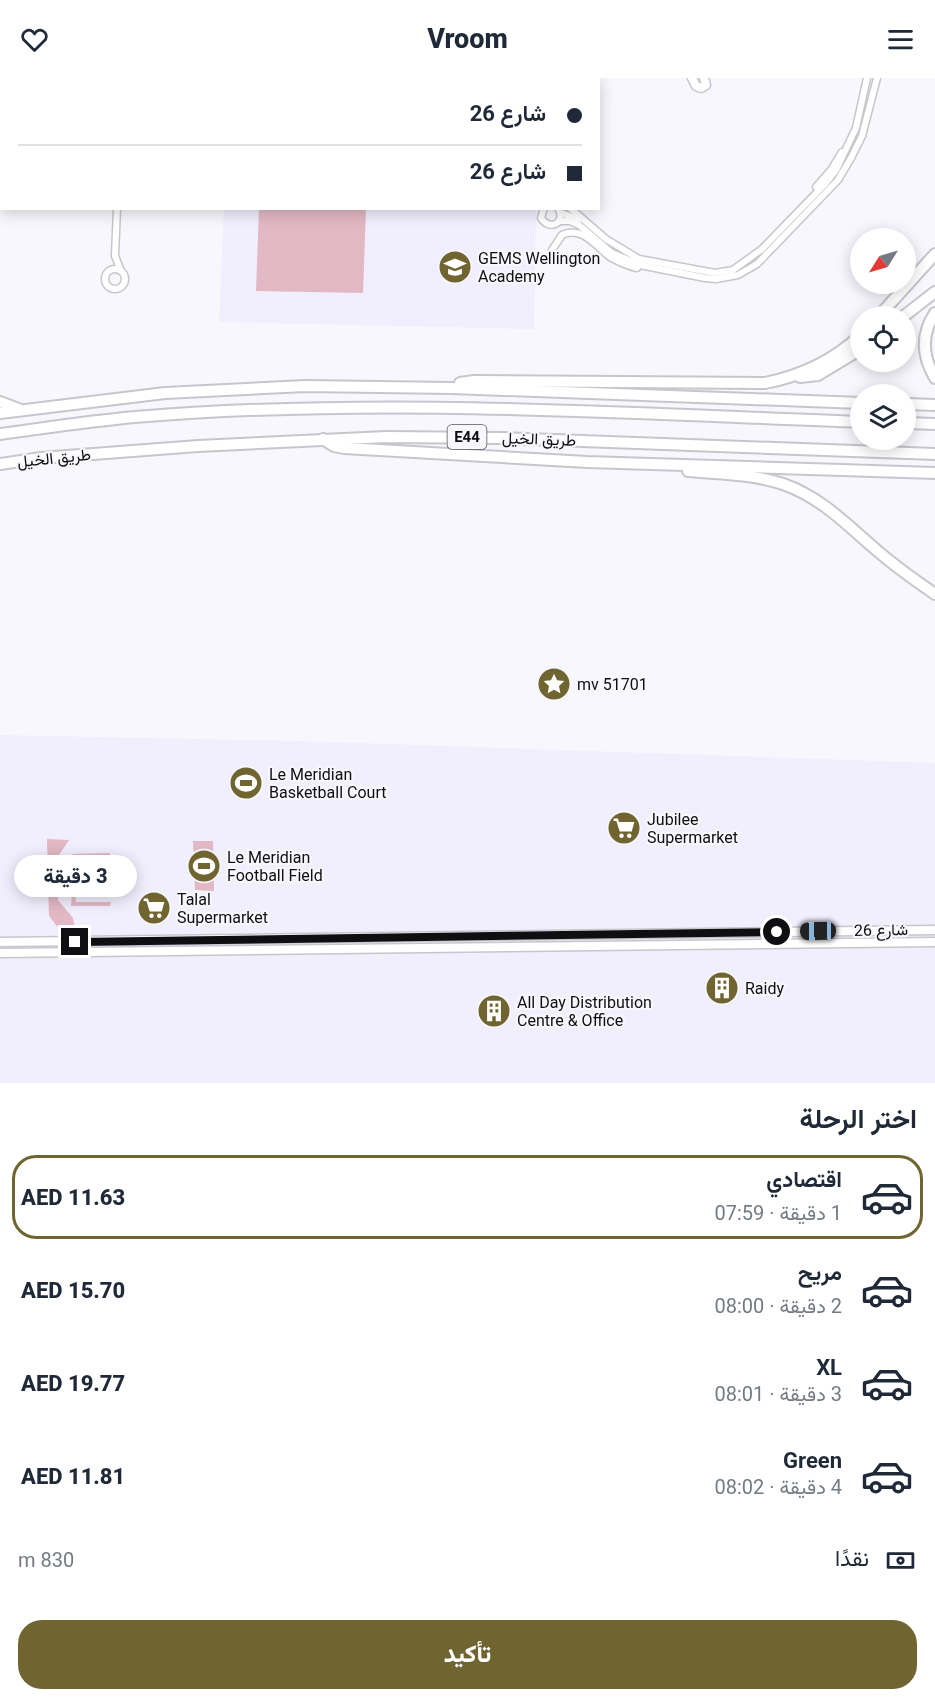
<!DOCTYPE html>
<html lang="ar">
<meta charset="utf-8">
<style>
:root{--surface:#fff;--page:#f2f2f3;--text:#1f2937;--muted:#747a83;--line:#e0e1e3;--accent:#706431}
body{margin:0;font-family:Roboto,Vazirmatn,sans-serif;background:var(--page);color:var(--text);direction:rtl;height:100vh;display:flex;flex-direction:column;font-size:22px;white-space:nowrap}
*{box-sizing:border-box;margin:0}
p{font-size:20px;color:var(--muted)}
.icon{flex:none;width:33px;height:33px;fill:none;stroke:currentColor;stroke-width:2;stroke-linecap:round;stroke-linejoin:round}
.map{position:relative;height:1005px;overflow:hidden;direction:ltr}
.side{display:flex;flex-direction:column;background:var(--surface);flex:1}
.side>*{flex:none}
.guide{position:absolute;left:0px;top:0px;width:600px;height:132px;box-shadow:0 3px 15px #0003;direction:rtl;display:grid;align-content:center;height:132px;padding:0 18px;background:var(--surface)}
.needle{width:39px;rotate:233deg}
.fabs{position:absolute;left:850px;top:150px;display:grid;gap:12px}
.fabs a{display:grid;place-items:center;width:66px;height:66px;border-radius:50%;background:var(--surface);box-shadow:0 3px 15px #0003;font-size:30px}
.end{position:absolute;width:27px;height:27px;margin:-14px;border:8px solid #0f0e11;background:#fff;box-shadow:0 0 0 3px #fff}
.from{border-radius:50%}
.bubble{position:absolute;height:42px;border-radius:21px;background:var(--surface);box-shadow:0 3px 15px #0003;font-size:20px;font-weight:800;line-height:42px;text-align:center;direction:rtl}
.car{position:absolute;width:18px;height:36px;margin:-18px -9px;border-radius:8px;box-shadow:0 0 4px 2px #0007;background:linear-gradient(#222 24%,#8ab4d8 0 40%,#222 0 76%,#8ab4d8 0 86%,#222 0)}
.guide b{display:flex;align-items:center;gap:21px;height:57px;font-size:22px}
.guide b+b{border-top:2px solid var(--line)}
.guide i{width:15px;height:15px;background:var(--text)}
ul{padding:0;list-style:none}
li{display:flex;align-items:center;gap:18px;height:84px;margin:0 12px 9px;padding:0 6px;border:3px solid transparent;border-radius:24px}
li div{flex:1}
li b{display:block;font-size:22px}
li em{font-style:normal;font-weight:800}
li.on{border-color:var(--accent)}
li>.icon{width:54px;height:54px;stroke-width:1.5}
h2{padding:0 18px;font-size:27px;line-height:72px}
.pay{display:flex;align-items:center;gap:15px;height:66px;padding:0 18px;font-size:22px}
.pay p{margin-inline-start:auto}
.button{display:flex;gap:12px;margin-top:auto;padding:12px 18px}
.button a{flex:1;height:69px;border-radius:24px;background:var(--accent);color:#fff;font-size:24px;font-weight:800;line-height:69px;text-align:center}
header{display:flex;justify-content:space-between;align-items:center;height:78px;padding:0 18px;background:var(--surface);font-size:27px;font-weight:800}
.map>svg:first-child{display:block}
.built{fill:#f1eefd}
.green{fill:#e1b8c4}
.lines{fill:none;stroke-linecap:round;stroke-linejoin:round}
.street-casing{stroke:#c7c6cc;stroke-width:9}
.secondary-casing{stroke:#c7c6cc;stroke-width:11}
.highway-casing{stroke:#c7c6cc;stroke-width:14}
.street{stroke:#fff;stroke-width:6}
.secondary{stroke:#fff;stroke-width:8}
.highway{stroke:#fff;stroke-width:10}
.route{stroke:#0f0e11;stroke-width:8}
.labels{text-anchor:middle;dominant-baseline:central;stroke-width:4.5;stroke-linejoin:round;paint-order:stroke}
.shield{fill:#f8f7fe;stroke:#555458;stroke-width:1.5}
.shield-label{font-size:15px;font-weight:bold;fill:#0f0e11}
.poi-label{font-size:16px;fill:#0f0e11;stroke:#f8f7fe;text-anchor:start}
.street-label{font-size:16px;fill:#0f0e11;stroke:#f8f7fe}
</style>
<header><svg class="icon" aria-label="menu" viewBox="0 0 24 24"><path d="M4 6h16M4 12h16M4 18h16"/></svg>Vroom<svg class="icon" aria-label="heart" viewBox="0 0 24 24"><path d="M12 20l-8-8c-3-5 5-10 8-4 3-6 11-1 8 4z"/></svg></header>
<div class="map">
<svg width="935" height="1005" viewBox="0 0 935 1005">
<rect width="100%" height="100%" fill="#f8f7fe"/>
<g class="built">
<polygon points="223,0 536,0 223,1"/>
<polygon points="224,131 536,131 534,251 219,244"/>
<polygon points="0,657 299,663 935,685 935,1005 0,1005"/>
</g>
<g class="green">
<polygon points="259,131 366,131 363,215 256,213"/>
<polygon points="260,700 260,708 232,710 232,701"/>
<polygon points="47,761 69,762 57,780 58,822 73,840 77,861 60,852 49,838"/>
<polygon points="193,763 213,763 214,813 195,812"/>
<polygon points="110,775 110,781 75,780 74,790 71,790 70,779 73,776"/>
<polygon points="71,793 101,796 99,812 75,814 76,824 111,824 110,828 71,828 72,814"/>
</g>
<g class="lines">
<g class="street-casing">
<g id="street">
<polyline points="552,0 553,2"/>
<polyline points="123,2 123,0"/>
<polyline points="207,2 207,0"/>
<polyline points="560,2 560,0"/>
<polyline points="0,63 2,62"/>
<polyline points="0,77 2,76"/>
<polyline points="816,109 831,92 842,74"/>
<polyline points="117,130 115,178 121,193"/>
<path d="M 544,130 L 541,140 C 550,154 567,144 558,130"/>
<polyline points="570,130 606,161 639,181 715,195 733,192 762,171 826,105 836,92 856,50 867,0"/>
<polyline points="561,135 579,141"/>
<polyline points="560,143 570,143 579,147 612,175 640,187 705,200 716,201 738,197 757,186 838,102 851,80 862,58 877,0"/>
<path d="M 552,172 L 562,157 C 581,147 596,168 610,179 C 619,184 627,188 637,190"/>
<circle cx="115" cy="201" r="10"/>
</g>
</g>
<g class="secondary-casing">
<g id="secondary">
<polyline points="692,0 696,8 701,10 706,7 704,0"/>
<polyline points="0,864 935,852"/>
<polyline points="0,875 935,864"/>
</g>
</g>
<g class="highway-casing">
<g id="highway">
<path d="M 935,235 C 921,256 922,278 935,300"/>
<polyline points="879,238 935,176"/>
<polyline points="904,238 935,214"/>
<polyline points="800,299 818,297 861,271"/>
<path d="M 460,305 L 474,303 L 765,305 C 801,298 834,282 861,257"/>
<polyline points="0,324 21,332"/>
<polyline points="906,326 935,327"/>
<polyline points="0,335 165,315 305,308 452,310 861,325"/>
<polyline points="906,345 935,346"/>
<path d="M 0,356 C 45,350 90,343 135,339 C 377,319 619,335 861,344"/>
<polyline points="323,361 334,368 344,370 587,384 935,395"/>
<polyline points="0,386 41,380 198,368 386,359 501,360 935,376"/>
<path d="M 688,393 C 720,396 753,396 783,406 C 820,419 844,444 873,469 C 892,486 913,501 935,516"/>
</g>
</g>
<use href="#street" class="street"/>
<use href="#secondary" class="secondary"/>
<use href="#highway" class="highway"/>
</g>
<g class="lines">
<polyline class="route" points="75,864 777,854"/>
</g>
<defs>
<g id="school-disc" transform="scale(1.725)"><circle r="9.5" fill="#706431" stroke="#f8f7fe"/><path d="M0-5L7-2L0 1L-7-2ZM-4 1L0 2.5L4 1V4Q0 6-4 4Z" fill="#fff"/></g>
<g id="sight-disc" transform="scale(1.725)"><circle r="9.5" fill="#706431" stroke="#f8f7fe"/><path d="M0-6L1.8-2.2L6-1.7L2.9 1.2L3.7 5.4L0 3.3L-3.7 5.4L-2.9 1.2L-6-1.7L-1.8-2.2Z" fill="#fff"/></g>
<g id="stadium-disc" transform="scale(1.725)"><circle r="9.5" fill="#706431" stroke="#f8f7fe"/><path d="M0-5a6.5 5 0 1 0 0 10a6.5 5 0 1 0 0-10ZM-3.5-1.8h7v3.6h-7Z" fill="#fff"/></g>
<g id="supermarket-disc" transform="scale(1.725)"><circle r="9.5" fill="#706431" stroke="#f8f7fe"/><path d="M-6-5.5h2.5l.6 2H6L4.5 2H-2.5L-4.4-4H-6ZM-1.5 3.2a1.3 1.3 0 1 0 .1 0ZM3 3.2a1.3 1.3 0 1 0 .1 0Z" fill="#fff"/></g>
<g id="building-disc" transform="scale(1.725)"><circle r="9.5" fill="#706431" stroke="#f8f7fe"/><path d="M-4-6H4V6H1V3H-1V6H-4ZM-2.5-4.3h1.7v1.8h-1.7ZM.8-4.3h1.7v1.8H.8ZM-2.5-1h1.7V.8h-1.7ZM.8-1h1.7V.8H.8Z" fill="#fff"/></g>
</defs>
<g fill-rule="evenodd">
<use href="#school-disc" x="455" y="189"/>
<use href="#sight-disc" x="554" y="606"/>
<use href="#stadium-disc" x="246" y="705"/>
<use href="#supermarket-disc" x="624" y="750"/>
<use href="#stadium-disc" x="204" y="788"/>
<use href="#supermarket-disc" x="154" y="830"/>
<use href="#building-disc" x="722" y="910"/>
<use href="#building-disc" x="494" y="933"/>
</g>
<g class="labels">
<rect class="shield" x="447.5" y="347" width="39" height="24" rx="4.5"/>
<g class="shield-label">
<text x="467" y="359">E44</text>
</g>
<g class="poi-label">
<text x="478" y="180">GEMS Wellington<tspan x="478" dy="18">Academy</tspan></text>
<text x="577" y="606">mv 51701</text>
<text x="269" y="696">Le Meridian<tspan x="269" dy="18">Basketball Court</tspan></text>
<text x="647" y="741">Jubilee<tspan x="647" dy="18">Supermarket</tspan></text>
<text x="227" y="779">Le Meridian<tspan x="227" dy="18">Football Field</tspan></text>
<text x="177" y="821">Talal<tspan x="177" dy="18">Supermarket</tspan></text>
<text x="745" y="910">Raidy</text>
<text x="517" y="924">All Day Distribution<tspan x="517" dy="18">Centre &amp; Office</tspan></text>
</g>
<g class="street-label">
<text transform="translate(539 361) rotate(2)">طريق الخيل</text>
<text transform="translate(54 380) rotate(-6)">طريق الخيل</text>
<text transform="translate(881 852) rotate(-1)">شارع 26</text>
</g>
</g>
</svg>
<div class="fabs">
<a><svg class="needle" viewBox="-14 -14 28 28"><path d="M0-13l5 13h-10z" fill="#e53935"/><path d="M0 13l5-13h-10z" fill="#747a83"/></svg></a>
<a><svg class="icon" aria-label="locate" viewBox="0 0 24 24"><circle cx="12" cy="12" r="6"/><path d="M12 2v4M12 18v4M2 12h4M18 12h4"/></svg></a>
<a><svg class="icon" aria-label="layers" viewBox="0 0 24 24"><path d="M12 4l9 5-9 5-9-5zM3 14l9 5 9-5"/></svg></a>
</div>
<i class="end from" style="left:777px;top:854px"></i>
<i class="end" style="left:75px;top:864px"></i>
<div class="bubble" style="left:14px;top:777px;width:123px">3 دقيقة</div>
<i class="car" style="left:818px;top:853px;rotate:269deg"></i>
<div class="guide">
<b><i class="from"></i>شارع 26</b>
<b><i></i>شارع 26</b>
</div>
</div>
<section class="side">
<h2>اختر الرحلة</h2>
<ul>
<li class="on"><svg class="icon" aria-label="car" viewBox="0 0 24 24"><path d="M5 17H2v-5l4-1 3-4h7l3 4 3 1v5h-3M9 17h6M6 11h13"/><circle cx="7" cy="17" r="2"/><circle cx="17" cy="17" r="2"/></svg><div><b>اقتصادي</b><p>1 دقيقة · 07:59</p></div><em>AED 11.63</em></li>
<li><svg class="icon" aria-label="car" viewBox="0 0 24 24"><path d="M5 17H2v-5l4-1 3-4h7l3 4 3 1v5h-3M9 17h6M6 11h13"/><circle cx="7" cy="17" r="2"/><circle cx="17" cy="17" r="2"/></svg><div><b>مريح</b><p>2 دقيقة · 08:00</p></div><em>AED 15.70</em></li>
<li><svg class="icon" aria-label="car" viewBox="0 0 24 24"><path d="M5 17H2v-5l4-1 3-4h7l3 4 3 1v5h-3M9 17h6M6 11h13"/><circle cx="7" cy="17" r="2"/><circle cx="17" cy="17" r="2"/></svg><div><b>XL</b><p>3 دقيقة · 08:01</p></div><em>AED 19.77</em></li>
<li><svg class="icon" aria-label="car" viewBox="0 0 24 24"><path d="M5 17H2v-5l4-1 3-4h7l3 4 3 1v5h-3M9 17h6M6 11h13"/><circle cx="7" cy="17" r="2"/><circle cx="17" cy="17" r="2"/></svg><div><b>Green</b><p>4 دقيقة · 08:02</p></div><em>AED 11.81</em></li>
</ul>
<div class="pay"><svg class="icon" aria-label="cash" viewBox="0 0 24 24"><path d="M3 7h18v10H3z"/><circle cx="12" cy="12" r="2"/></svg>نقدًا<p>830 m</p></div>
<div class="button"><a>تأكيد</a></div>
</section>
